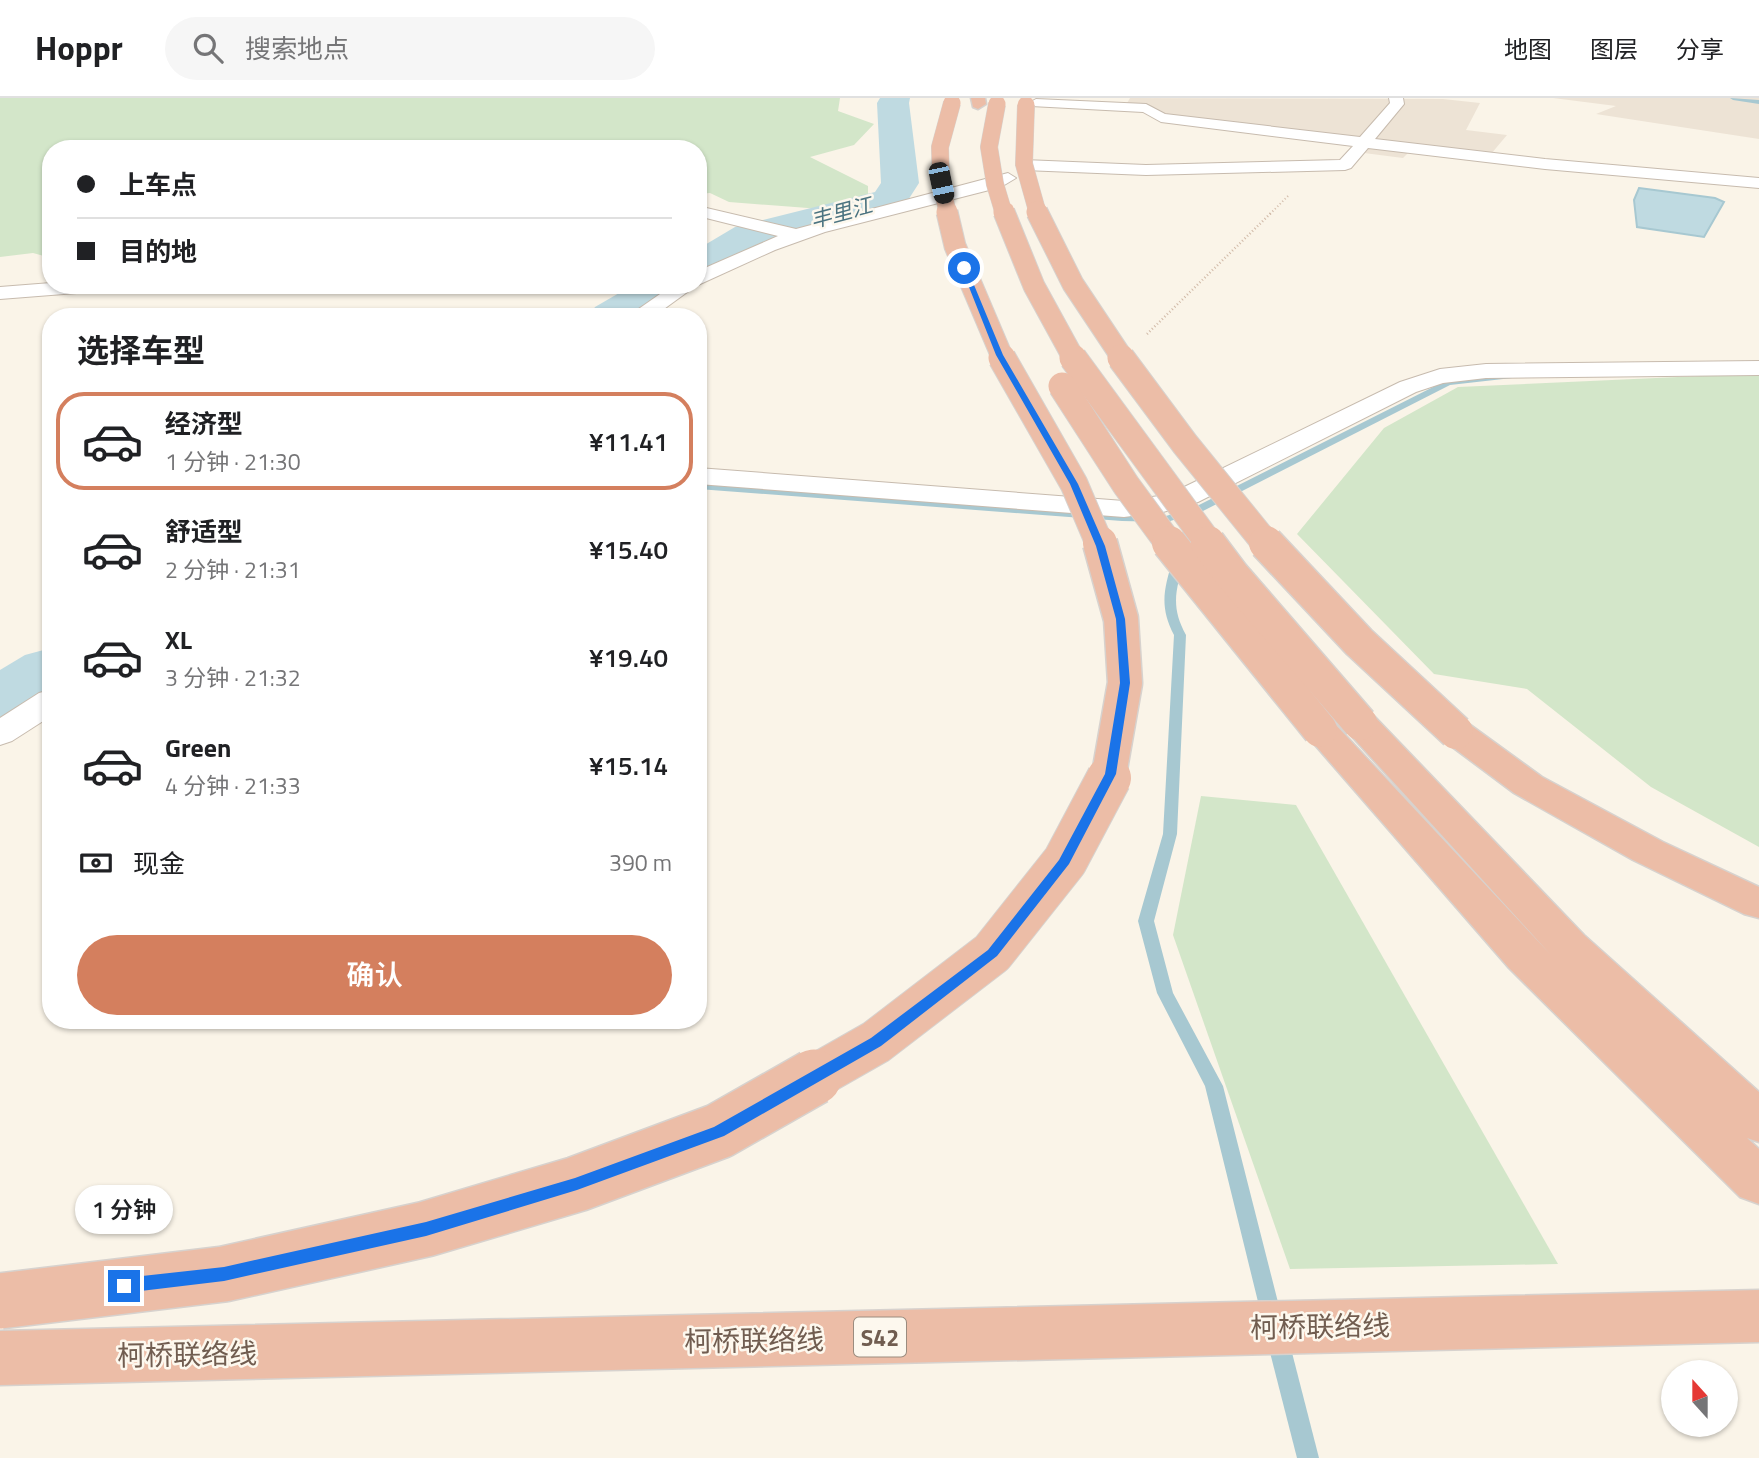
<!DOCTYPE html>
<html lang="zh">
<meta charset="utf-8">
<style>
:root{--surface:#fff;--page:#f6f6f6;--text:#202124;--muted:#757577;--line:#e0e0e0;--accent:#d47f5e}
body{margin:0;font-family:"Titillium Web","Noto Sans SC",sans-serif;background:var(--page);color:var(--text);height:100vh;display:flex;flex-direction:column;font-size:26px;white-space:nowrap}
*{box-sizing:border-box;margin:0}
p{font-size:23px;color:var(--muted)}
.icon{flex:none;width:38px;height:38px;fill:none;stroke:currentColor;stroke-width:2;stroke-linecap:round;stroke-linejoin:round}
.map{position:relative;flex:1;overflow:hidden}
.details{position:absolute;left:42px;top:210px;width:665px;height:721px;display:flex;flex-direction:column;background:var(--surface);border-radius:28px;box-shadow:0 2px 5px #0004}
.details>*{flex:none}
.top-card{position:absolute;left:42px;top:42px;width:665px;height:154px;border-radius:28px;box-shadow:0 2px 5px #0004;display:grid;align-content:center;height:154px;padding:0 35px;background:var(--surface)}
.needle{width:46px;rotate:339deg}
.controls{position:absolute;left:1661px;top:1262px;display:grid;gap:14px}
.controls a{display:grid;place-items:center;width:77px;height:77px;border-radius:50%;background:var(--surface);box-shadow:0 2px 5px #0004;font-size:35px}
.end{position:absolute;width:32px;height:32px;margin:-16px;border:9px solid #1a73e8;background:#fff;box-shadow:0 0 0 4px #fff}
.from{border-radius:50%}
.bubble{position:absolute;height:49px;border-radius:24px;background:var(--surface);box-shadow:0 2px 5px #0004;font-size:23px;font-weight:600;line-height:49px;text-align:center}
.car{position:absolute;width:21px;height:42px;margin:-21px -10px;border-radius:9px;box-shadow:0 0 5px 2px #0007;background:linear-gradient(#222 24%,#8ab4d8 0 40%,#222 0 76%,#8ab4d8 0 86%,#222 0)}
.top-card b{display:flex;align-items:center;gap:24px;height:66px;font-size:26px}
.top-card b+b{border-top:2px solid var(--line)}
.top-card i{width:18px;height:18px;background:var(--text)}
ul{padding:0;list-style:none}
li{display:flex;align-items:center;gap:21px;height:98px;margin:0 14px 10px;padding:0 21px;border:4px solid transparent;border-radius:28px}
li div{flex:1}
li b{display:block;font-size:26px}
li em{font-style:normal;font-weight:600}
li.selected{border-color:var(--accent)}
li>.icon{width:63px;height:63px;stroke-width:1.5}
h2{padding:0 35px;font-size:32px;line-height:84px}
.pay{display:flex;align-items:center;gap:18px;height:77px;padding:0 35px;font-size:26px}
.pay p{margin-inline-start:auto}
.cta{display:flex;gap:14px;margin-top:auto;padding:14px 35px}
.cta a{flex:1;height:80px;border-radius:42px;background:var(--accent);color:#fff;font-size:28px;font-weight:600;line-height:80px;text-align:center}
header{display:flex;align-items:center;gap:42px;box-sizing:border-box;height:98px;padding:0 35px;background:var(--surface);border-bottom:2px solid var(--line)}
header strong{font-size:33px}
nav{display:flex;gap:38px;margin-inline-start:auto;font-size:24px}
.search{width:490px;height:63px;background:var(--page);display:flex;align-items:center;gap:18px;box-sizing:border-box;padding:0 24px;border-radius:38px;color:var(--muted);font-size:26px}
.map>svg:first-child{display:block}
.residential{fill:#ede3d5}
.green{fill:#d3e6c9}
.water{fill:#bfdae1;stroke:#a7c8d1;stroke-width:2}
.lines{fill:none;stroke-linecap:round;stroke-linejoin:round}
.stream{fill:#a7c8d1;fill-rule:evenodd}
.river{fill:#bfdae1;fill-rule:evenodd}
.minor-casing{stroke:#c7bbae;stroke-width:2}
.motorway-casing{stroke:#d7d2ce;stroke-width:3}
.path-far1{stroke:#d0b9a7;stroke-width:2;stroke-dasharray:1 2.5;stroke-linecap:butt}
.path{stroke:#d0b9a7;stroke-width:2.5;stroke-dasharray:1 2.5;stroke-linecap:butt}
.minor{fill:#fff;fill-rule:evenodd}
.motorway{fill:#ecbda7;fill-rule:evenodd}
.motorway-bridge-far5-casing{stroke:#d7d2ce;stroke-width:18;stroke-linecap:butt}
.motorway-bridge-far4-casing{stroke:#d7d2ce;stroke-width:23;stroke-linecap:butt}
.motorway-bridge-far3-casing{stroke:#d7d2ce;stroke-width:29;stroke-linecap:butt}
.motorway-bridge-far2-casing{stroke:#d7d2ce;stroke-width:37;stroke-linecap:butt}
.motorway-bridge-far1-casing{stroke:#d7d2ce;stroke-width:46;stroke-linecap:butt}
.motorway-bridge-casing{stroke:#d7d2ce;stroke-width:58;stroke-linecap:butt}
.motorway-bridge-far5{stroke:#ecbda7;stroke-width:17}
.motorway-bridge-far4{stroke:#ecbda7;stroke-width:21}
.motorway-bridge-far3{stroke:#ecbda7;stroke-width:27}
.motorway-bridge-far2{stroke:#ecbda7;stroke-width:34}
.motorway-bridge-far1{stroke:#ecbda7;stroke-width:44}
.motorway-bridge{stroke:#ecbda7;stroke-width:55}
.route{fill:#1a73e8}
.labels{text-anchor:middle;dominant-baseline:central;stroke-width:5;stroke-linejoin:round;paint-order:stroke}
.far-water-label{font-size:21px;font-style:italic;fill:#4c7481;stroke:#fdf8ee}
.shield{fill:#fdf8ee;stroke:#9b8c7f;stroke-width:2}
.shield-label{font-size:23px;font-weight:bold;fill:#715d50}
.near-street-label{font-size:28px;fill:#715d50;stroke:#fdf8ee}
</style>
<header>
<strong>Hoppr</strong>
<div class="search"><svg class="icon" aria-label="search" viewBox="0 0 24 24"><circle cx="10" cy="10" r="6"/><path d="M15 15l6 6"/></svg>搜索地点</div>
<nav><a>地图</a><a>图层</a><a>分享</a></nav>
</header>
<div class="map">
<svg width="1759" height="1360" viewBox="0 0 1759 1360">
<rect width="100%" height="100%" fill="#faf4e8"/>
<g class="residential">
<polygon points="1130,0 1443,1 1480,5 1466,32 1507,37 1491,56 1415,48 1403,60 1364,55 1377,41 1163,19 1153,10 1126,7"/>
<polygon points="1553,0 1759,0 1759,41 1596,16 1616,8"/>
</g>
<g class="green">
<polygon points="0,0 840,0 838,13 874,26 854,47 810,59 868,88 868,98 821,111 729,104 710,95 698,96 698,51 51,51 51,160 33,155 0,159"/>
<polygon points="1744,276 1759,277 1759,749 1651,689 1527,591 1434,576 1297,436 1384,330 1458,289"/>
<polygon points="1201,698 1296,707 1558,1166 1290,1171 1173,837"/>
</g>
<polygon class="water" points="1639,90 1715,100 1724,104 1704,139 1637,129 1634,102"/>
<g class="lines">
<g class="stream">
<polygon points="1730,0 1759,2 1759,6 1733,2"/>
<polygon points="1509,275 1513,278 1512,280 1450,287 1203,413 1167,424 1122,423 698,391 698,385 1122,417 1166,418 1195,409 1445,283"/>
<path d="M 1179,458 L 1185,461 C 1176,491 1170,508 1186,537 L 1177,736 L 1154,823 L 1173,895 L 1223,988 L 1282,1220 L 1279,1227 L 1272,1229 L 1265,1227 L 1262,1220 L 1205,988 L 1157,895 L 1138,823 L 1163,736 L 1174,537 C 1159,508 1164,491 1173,461 Z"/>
<polygon points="1277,1229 1284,1232 1288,1239 1319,1360 1297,1360 1266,1239 1270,1232"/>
</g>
<g class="river">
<polygon points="880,0 910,0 909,5 919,85 903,110 763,147 713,178 698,182 698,151 735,129 875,94 881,85 877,5"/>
<polygon points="633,187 688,187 682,196 645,219 589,219 595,209"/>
<polygon points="51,550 51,605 27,621 0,628 0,572 25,557"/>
</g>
<g class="minor-casing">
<g id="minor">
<polygon points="1389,0 1403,0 1404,6 1375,41 1545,61 1759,80 1759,90 1545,71 1368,50 1351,70 1345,72 1146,77 1024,72 1016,67 1024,62 1146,67 1340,62 1353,48 1161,24 1143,14 1031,8 1029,5 1036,1 1146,6 1165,16 1360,39 1390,5"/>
<polygon points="1008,75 1016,80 1001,89 825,134 775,152 698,187 698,173 778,138 698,118 698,108 796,131"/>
<polygon points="51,185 51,187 112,187 102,193 0,201 0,189"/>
<polygon points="673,187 697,187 653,219 627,219"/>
<polygon points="1759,263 1759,277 1486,280 1443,285 1416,294 1198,404 1163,414 1124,419 698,386 698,370 1124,403 1159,398 1178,392 1400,284 1440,271 1486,266"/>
<polygon points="51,592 51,618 12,643 0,647 0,620 39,595"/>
</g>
</g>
<g class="motorway-casing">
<g id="motorway">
<polygon points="971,0 985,0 986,6 978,11 973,9"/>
<polygon points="1360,614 1373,617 1584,837 1759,994 1759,1044 1747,1040 1759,1051 1759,1106 1740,1099 1509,870 1302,632 1307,624 1320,621 1333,624 1551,857 1347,633 1342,625 1347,617"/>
<polygon points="1456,623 1469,626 1542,679 1663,744 1759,789 1759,820 1744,816 1633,762 1514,695 1443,642 1438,634 1443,626"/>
<polygon points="1759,1192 1759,1244 0,1287 0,1233"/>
</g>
</g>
<polyline class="path-far1" points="1270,116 1288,98"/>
<polyline class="path" points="1147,236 1272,114"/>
<use href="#minor" class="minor"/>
<use href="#motorway" class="motorway"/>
<g class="motorway-bridge-far5-casing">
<g id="motorway-bridge-far5">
<polyline points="997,6 989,49 995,86 1004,116"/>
<polyline points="1026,7 1024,66 1038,116"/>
<polyline points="948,116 941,85 940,49 952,5"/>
</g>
</g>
<g class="motorway-bridge-far4-casing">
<g id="motorway-bridge-far4">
<polyline points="947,114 955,148 1003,261"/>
<polyline points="1004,114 1034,188 1074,261"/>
<polyline points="1037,114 1073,186 1123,261"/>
</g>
</g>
<g class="motorway-bridge-far3-casing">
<g id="motorway-bridge-far3">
<polyline points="1002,260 1074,386 1100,447"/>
<polyline points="1073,260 1210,447"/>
<polyline points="1121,260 1185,346 1267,447"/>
<polyline points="1062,288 1126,387 1170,447"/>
</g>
</g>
<g class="motorway-bridge-far2-casing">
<g id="motorway-bridge-far2">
<polyline points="1100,445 1121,521 1125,585 1108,682"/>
<polyline points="1169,445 1320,632"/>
<polyline points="1208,445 1232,477 1360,625"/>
<polyline points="1266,445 1359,544 1456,634"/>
</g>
</g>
<g class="motorway-bridge-far1-casing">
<polyline id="motorway-bridge-far1" points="811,981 876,944 992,855 1065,763 1109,680"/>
</g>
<g class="motorway-bridge-casing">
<polyline id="motorway-bridge" points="0,1203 224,1176 426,1131 577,1086 719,1033 814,979"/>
</g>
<use href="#motorway-bridge-far5" class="motorway-bridge-far5"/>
<use href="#motorway-bridge-far4" class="motorway-bridge-far4"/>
<use href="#motorway-bridge-far3" class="motorway-bridge-far3"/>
<use href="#motorway-bridge-far2" class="motorway-bridge-far2"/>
<use href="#motorway-bridge-far1" class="motorway-bridge-far1"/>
<use href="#motorway-bridge" class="motorway-bridge"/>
</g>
<polygon class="route" points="961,169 967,170 1003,257 1078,386 1105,448 1125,521 1130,585 1116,676 1069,766 997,858 881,948 724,1038 577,1092 426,1138 224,1183 124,1195 118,1193 116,1188 118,1183 124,1180 224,1169 426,1124 575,1080 714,1029 871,940 988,852 1059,762 1105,676 1120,585 1116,521 1096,448 1070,386 996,257"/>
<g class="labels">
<g class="far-water-label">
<text transform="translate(841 114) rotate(-15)">丰里江</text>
</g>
<rect class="shield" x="854" y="1219.5" width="52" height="39" rx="5"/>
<g class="shield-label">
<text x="880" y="1239">S42</text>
</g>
<g class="near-street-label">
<text transform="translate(1320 1228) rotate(-1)">柯桥联络线</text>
<text transform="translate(754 1242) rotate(-1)">柯桥联络线</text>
<text transform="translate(187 1256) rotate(-1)">柯桥联络线</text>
</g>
</g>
</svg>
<div class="controls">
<a><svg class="needle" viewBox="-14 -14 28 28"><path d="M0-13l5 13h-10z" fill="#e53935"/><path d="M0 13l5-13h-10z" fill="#757577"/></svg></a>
</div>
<i class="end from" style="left:964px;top:170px"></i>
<i class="end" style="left:124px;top:1188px"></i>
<div class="bubble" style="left:75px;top:1087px;width:98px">1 分钟</div>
<i class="car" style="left:941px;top:85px;rotate:168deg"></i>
<div class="top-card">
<b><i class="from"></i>上车点</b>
<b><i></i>目的地</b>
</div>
<section class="details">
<h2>选择车型</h2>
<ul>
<li class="selected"><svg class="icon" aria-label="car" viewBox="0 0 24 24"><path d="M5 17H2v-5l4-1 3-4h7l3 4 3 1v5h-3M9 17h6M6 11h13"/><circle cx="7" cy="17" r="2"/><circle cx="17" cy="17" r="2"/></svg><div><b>经济型</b><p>1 分钟 · 21:30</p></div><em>¥11.41</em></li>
<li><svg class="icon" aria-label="car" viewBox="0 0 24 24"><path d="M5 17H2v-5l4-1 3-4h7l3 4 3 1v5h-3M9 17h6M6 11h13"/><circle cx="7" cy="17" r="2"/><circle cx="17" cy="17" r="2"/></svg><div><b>舒适型</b><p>2 分钟 · 21:31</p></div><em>¥15.40</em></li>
<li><svg class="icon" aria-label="car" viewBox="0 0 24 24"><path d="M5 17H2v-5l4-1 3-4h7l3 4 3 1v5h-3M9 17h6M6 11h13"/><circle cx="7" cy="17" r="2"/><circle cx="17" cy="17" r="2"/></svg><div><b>XL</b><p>3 分钟 · 21:32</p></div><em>¥19.40</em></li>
<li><svg class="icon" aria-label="car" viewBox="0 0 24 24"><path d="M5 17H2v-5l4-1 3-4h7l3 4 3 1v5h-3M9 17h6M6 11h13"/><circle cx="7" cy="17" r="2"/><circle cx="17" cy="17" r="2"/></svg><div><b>Green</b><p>4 分钟 · 21:33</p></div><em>¥15.14</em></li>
</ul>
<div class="pay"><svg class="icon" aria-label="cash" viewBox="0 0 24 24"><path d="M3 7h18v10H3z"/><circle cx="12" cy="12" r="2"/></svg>现金<p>390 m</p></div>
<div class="cta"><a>确认</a></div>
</section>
</div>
